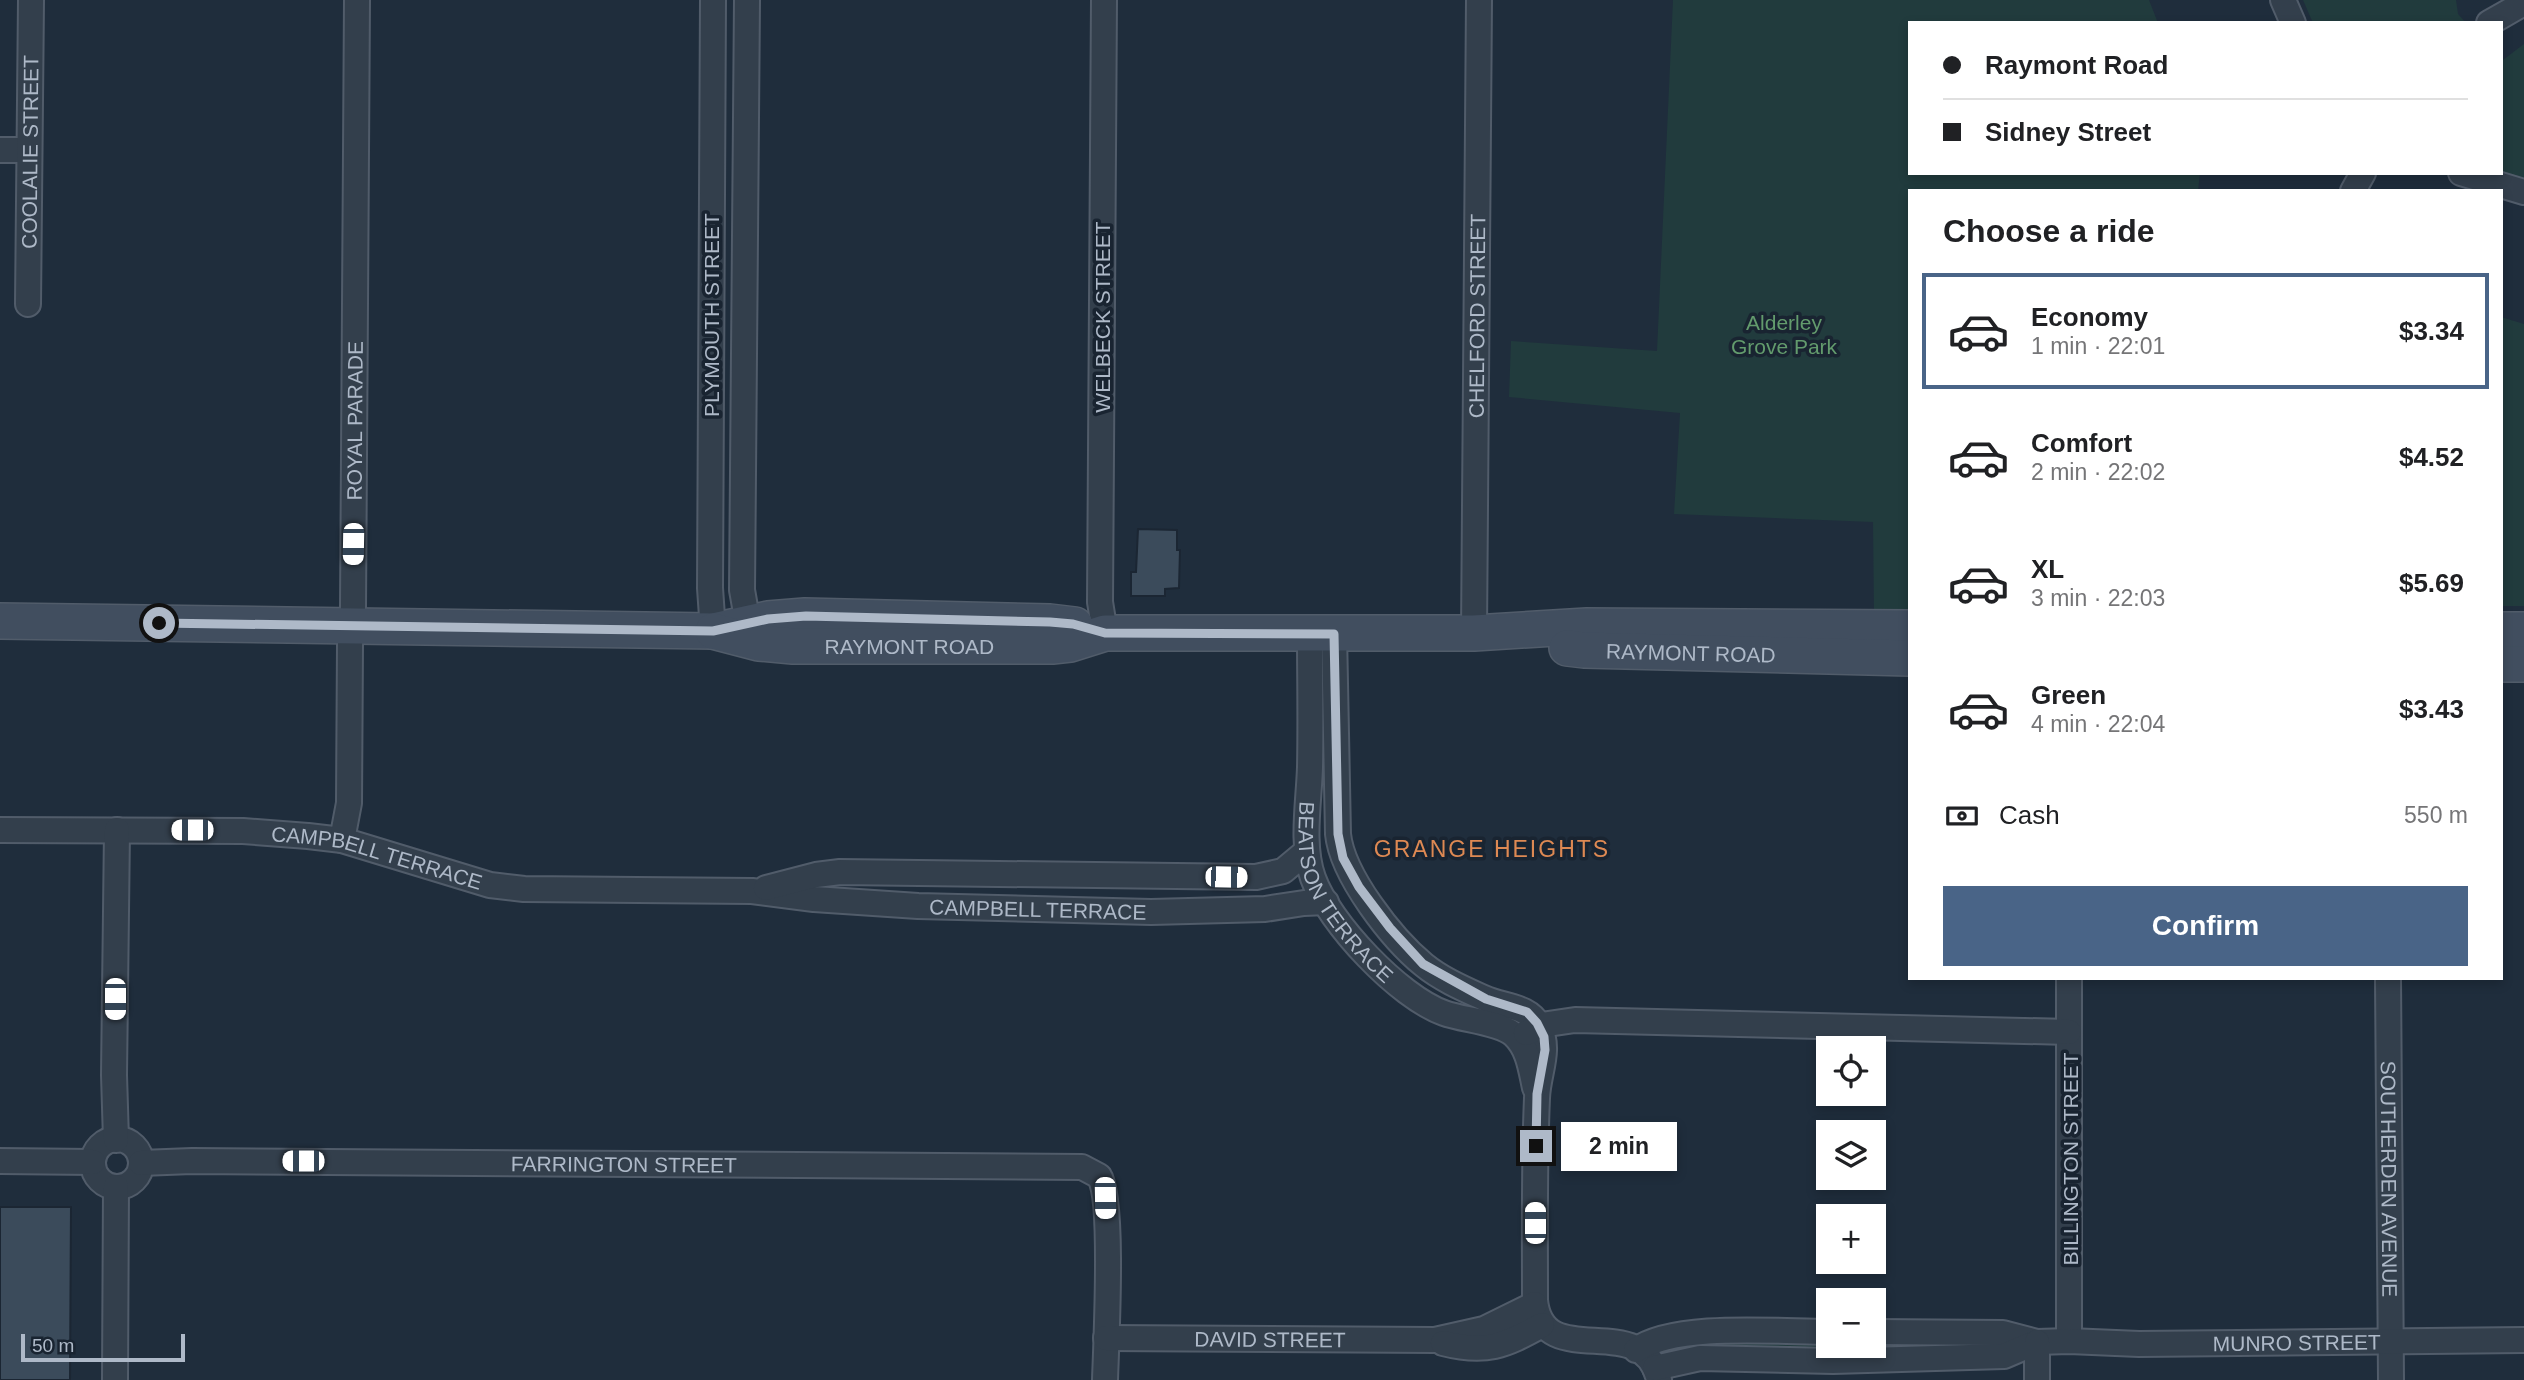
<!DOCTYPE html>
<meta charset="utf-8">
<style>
:root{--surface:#fff;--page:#f6f6f6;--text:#202124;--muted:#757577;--line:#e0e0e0;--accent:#496487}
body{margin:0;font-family:Helvetica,sans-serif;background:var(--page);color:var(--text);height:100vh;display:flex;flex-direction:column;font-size:26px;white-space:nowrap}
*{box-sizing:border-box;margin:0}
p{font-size:23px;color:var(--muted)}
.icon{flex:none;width:38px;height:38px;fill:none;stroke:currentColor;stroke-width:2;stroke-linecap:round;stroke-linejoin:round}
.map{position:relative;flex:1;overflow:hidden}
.side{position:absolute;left:1908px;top:189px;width:595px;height:791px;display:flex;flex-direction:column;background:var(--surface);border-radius:0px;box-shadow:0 4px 10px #0003}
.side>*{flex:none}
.guide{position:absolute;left:1908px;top:21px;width:595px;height:154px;border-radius:0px;box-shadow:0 4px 10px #0003;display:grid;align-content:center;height:154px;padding:0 35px;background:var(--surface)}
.buttons{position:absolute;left:1816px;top:1036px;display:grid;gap:14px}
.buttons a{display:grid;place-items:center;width:70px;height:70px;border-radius:0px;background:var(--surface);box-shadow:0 4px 10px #0003;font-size:35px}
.scale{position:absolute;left:21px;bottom:18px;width:164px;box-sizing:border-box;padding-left:7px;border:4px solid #aeb9c8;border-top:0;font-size:19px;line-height:24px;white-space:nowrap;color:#aeb9c8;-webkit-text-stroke:5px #192431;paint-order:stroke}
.end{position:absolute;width:32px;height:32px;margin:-16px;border:9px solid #aeb9c8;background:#111;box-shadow:0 0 0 4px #111}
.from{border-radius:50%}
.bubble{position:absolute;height:49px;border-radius:0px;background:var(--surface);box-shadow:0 4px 10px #0003;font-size:23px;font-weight:700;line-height:49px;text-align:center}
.car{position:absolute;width:21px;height:42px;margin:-21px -10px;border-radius:9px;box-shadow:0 0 5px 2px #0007;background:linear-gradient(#fff 24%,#345 0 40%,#fff 0 76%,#345 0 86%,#fff 0)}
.guide b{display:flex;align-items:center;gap:24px;height:66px;font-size:26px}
.guide b+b{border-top:2px solid var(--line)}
.guide i{width:18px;height:18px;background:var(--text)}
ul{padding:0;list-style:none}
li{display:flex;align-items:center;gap:21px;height:116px;margin:0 14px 10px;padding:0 21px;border:4px solid transparent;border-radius:0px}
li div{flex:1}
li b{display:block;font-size:26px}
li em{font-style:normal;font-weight:700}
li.selected{border-color:var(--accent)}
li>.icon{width:63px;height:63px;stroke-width:1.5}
h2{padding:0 35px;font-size:32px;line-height:84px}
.pay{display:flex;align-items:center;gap:18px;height:77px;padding:0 35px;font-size:26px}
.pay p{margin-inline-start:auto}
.cta{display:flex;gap:14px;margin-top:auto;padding:14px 35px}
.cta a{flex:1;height:80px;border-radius:0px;background:var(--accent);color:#fff;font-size:28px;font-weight:700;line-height:80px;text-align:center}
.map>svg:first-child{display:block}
.green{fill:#213b3d}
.building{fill:#3b4b5b;stroke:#1b2633;stroke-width:2}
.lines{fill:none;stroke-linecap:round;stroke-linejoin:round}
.minor-casing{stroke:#515c6a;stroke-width:28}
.secondary-casing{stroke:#515c6a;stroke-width:38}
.minor{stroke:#333f4c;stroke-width:24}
.secondary{stroke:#414e5f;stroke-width:35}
.route{stroke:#aeb9c8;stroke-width:9}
.labels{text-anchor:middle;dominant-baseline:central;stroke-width:7;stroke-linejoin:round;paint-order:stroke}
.street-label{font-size:21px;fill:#aeb9c8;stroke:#192431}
.park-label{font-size:21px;fill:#639b6d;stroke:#192431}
.neighbourhood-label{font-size:23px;letter-spacing:2px;fill:#de8953;stroke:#192431}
</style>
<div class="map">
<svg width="2524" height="1380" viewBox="0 0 2524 1380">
<rect width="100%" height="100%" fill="#1f2d3c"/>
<g class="green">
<polygon points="1673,0 2149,0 2158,23 1909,23 1909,173 2200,173 2198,191 1909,191 1909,614 1874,615 1873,522 1674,514 1680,413 1509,397 1511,341 1657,351"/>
<polygon points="2303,0 2456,0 2458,14 2466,23 2313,23"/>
<polygon points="2524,44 2524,179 2501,172 2501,59 2503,60"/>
<polygon points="2501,317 2524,324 2524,606 2501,606"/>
<polygon points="1829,1340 1829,1346 1874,1346 1874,1340 2003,1347 1695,1349 1691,1345 1692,1343"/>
</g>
<g class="building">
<polygon points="1138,529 1177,530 1177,550 1180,550 1179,588 1165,589 1165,596 1131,596 1131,572 1136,572"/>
<polygon points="0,1207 71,1207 70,1380 0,1380"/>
</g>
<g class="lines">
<g class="minor-casing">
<g id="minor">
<polyline points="713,0 710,588 713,631"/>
<polyline points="747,0 742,590 745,607 751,622"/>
<polyline points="1104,0 1100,602 1105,633"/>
<polyline points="2283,0 2293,23"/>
<polyline points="2489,23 2524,3"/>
<polyline points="0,150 28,150"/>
<polyline points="2461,173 2524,192"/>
<polyline points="2353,191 2363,173"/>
<path id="s1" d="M 28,304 L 31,0"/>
<path d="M 1334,633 L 1338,834 C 1342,875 1392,939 1424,965 C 1441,979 1464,989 1484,998 C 1503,1007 1529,1005 1539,1026 C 1551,1051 1538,1072 1537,1098 C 1534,1165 1535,1233 1535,1300 C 1542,1375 1643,1307 1659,1380"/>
<path id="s2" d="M 1474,633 L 1479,0"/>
<path id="s3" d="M 1310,634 C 1310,678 1311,722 1310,767 C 1309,802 1301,844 1313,878 C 1329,923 1399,997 1444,1013 C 1463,1020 1500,1022 1514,1035 C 1529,1049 1531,1070 1535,1088"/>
<path id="s4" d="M 0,830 L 243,831 L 308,836 L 342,840 L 490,885 L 524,889 L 752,891 L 814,899 L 918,906 L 1151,912 L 1265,909 L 1304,903 L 1326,902"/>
<path id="s5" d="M 342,840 L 349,803 L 350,645 L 353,607 L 357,0"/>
<polyline points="766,888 816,875 840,872 1256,877 1283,871 1307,851"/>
<polyline points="2069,978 2069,1341"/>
<path id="s6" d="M 2388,978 L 2391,1380"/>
<polyline points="1526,1033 1548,1024 1575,1020 2069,1032"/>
<circle cx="117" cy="1163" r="24"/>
<polyline points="116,1140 114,1075 117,830"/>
<polyline points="0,1161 93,1162"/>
<path id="s7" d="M 141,1163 L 192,1161 L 1082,1167 L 1099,1176 C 1114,1198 1106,1346 1105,1380"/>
<path id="s8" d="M 1874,1332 L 2003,1333 L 2037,1342 L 2069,1341 L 2139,1344 L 2524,1340"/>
<path id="s9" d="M 1106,1338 L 1435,1340 L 1484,1329 L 1535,1304"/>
<path d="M 1443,1343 C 1486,1354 1504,1346 1542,1325"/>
<path d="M 1636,1350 C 1675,1322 1779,1332 1829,1332"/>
<polyline points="1655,1368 1700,1358 1833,1361 2004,1356 2037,1342"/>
<polyline points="115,1380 116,1187"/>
<polyline points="2037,1380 2037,1342"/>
</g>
</g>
<g class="secondary-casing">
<g id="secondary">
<polyline points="0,621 713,631 768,619 805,616 1050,622 1075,625"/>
<polyline points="2501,630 2524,630"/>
<path id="s10" d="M 713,631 L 759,643 L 793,646 L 1052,646 L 1070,644 L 1105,633 L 1474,633 L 1587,626 L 1909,628"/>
<path id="s11" d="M 1567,648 L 1584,650 L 1909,658"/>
<polyline points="2501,664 2524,664"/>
</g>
</g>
<use href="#minor" class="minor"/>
<use href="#secondary" class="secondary"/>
</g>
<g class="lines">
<polyline class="route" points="159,623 713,631 768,619 806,616 1050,622 1073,624 1105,633 1334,634 1338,834 1343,858 1359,887 1390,928 1423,964 1486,999 1527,1012 1537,1023 1544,1037 1545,1050 1537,1094 1536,1146"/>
</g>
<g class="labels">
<g class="street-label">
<text stroke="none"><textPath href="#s1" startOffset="152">COOLALIE STREET</textPath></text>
<text transform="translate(711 315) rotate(-90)">PLYMOUTH STREET</text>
<text stroke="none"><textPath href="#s2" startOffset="317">CHELFORD STREET</textPath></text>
<text transform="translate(1102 317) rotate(-90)">WELBECK STREET</text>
<text stroke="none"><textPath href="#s5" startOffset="420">ROYAL PARADE</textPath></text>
<text stroke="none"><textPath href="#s10" startOffset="198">RAYMONT ROAD</textPath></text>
<text stroke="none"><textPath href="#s11" startOffset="124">RAYMONT ROAD</textPath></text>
<text stroke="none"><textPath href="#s4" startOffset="380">CAMPBELL TERRACE</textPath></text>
<text stroke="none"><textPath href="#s3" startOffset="270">BEATSON TERRACE</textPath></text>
<text stroke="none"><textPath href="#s4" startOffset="1046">CAMPBELL TERRACE</textPath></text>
<text transform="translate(2070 1159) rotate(-90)">BILLINGTON STREET</text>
<text stroke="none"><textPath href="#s7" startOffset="483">FARRINGTON STREET</textPath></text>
<text stroke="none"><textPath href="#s6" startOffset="201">SOUTHERDEN AVENUE</textPath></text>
<text stroke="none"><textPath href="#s9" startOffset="164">DAVID STREET</textPath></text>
<text stroke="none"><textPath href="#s8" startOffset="424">MUNRO STREET</textPath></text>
</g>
<g class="park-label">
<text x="1784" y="322">Alderley<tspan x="1784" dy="24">Grove Park</tspan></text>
</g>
<g class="neighbourhood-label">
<text x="1492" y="849">GRANGE HEIGHTS</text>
</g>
</g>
</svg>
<div class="buttons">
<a><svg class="icon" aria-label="locate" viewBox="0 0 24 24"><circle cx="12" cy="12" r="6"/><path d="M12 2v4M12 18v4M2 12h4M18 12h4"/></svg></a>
<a><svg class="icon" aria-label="layers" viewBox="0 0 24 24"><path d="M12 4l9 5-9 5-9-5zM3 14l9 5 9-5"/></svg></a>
<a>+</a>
<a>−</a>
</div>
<div class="scale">50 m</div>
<i class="end from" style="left:159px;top:623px"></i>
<i class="end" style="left:1536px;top:1146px"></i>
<div class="bubble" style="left:1561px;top:1122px;width:116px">2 min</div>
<i class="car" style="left:353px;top:544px;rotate:181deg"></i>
<i class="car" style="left:192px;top:830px;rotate:270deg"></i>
<i class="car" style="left:1226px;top:877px;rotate:91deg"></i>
<i class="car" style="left:115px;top:999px;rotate:180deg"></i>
<i class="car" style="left:303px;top:1161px;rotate:270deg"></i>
<i class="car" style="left:1105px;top:1198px;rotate:179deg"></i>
<i class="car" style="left:1535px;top:1223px;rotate:0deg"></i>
<div class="guide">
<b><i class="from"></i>Raymont Road</b>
<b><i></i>Sidney Street</b>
</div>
<section class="side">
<h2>Choose a ride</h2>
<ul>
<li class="selected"><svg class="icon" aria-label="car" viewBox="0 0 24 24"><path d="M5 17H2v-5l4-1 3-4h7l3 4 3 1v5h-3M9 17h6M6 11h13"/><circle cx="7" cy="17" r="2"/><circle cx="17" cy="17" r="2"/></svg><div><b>Economy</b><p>1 min · 22:01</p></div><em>$3.34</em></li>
<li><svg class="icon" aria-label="car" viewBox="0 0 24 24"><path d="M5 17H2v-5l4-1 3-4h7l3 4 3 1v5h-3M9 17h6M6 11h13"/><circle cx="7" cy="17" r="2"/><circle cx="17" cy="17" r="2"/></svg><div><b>Comfort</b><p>2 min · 22:02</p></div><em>$4.52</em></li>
<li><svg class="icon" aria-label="car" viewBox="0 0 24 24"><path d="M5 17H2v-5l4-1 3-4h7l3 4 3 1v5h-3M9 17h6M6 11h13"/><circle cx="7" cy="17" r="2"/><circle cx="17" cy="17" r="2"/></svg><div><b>XL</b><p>3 min · 22:03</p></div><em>$5.69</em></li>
<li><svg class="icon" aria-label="car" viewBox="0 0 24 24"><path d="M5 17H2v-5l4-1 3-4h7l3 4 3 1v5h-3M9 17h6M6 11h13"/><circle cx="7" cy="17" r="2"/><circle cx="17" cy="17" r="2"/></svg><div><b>Green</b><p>4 min · 22:04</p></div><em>$3.43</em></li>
</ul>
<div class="pay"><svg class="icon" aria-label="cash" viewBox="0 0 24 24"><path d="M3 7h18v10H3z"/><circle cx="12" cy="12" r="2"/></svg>Cash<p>550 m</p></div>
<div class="cta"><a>Confirm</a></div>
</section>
</div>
